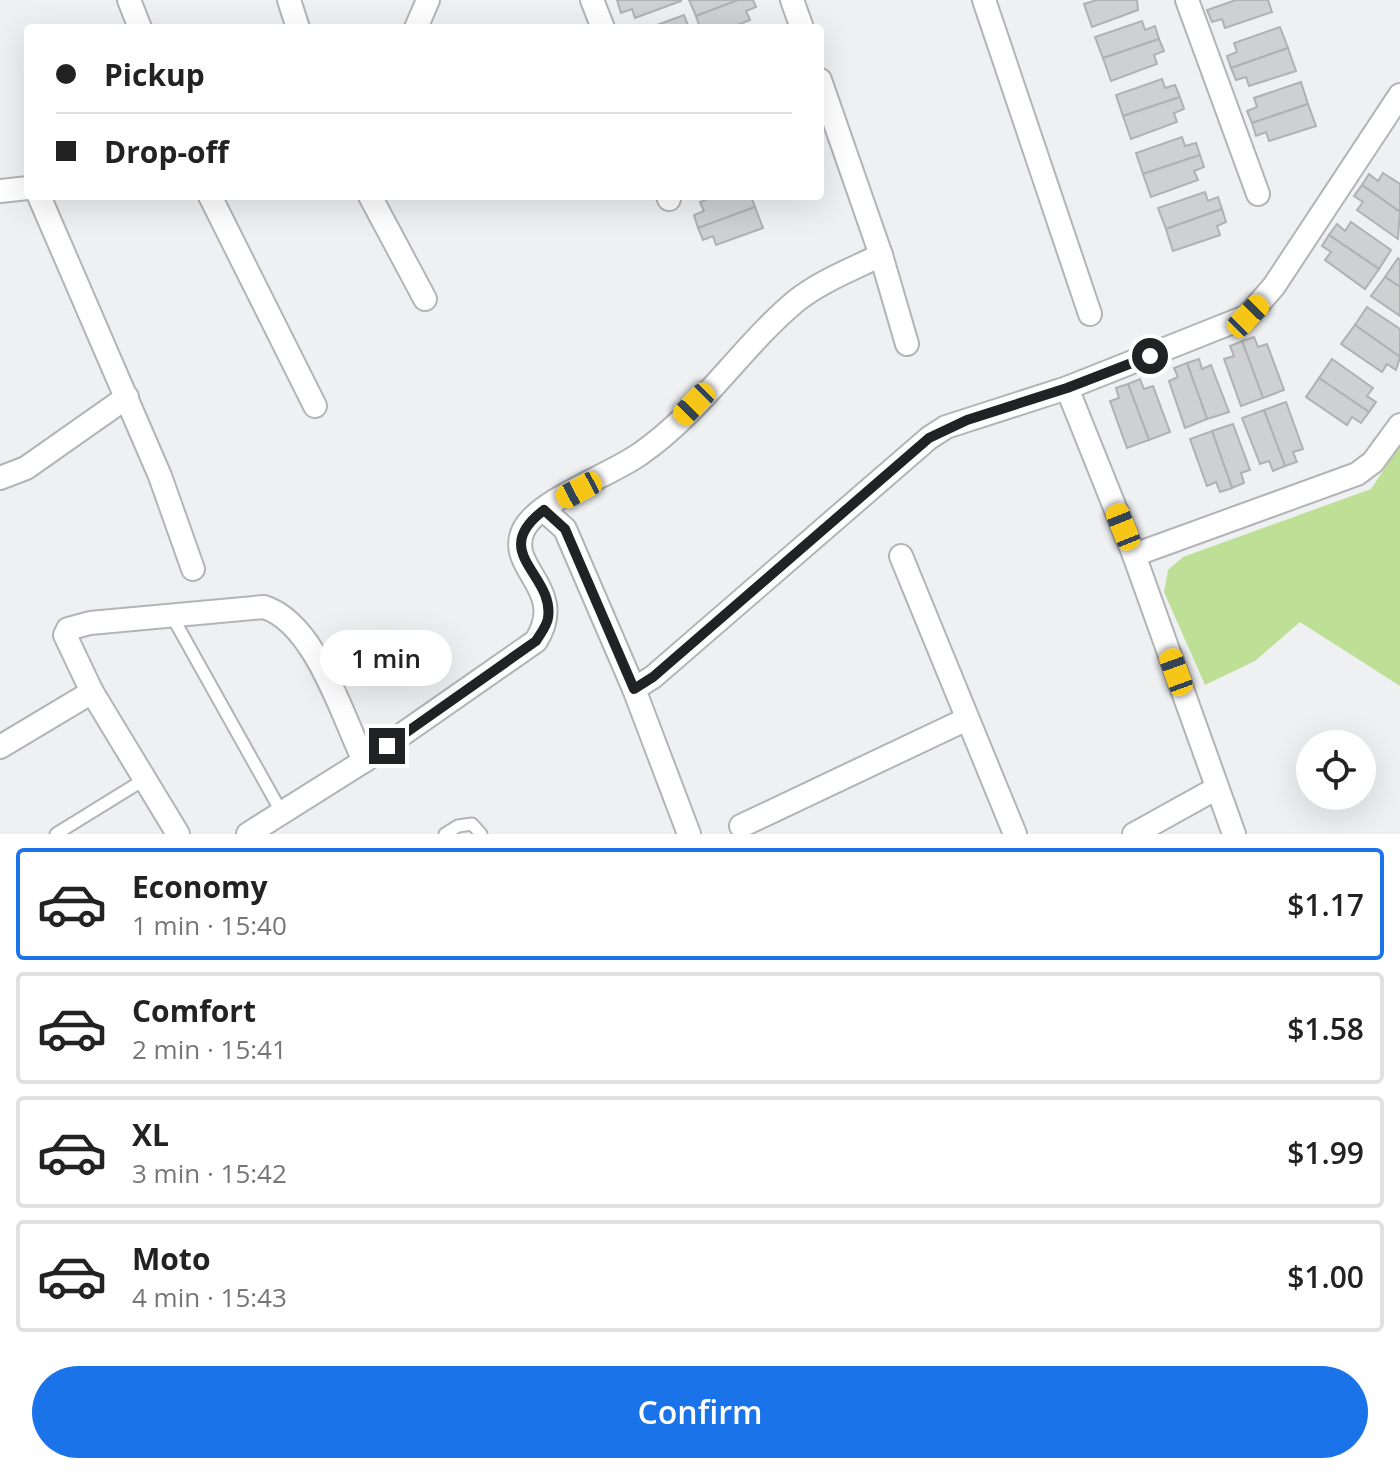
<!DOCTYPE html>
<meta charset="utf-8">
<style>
:root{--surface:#fff;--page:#f2f2f2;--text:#222;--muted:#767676;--line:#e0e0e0;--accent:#1a73e8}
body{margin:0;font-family:"Open Sans",sans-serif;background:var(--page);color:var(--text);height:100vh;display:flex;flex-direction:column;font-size:30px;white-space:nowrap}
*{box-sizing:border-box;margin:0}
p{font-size:26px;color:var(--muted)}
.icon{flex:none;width:44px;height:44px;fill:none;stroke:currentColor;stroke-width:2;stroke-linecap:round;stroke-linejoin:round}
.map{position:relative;height:834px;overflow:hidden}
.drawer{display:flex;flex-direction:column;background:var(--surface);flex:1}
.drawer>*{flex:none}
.top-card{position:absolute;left:24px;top:24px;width:800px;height:176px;border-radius:8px;box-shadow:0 8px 32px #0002;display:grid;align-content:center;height:176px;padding:0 32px;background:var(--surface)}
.controls{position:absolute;left:1296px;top:730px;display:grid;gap:16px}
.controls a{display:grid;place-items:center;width:80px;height:80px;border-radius:50%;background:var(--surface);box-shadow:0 8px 32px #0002;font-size:40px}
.end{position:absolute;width:36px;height:36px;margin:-18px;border:10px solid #212223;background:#fff;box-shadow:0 0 0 4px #fff}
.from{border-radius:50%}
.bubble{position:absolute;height:56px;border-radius:28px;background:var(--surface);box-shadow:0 8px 32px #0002;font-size:26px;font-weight:600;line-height:56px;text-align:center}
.car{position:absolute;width:24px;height:48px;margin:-24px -12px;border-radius:10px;box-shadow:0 0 6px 2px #0007;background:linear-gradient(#f5c518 24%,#345 0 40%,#f5c518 0 76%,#345 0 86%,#f5c518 0)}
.top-card b{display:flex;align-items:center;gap:28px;height:76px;font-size:30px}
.top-card b+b{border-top:2px solid var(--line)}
.top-card i{width:20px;height:20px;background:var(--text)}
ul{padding:14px 0 0;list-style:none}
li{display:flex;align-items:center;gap:24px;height:112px;margin:0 16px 12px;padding:0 16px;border:4px solid var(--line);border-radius:8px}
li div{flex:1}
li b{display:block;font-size:30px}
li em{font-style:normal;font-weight:600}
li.selected{border-color:var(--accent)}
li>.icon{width:72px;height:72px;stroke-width:1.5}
.cta{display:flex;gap:16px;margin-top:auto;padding:16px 32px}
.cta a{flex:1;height:92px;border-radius:48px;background:var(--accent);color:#fff;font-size:32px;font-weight:600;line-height:92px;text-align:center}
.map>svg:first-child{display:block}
.green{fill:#bee096}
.building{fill:#ced0d2;stroke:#b0b1b4;stroke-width:2}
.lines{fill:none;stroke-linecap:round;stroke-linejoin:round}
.lane-casing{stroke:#b3b4b7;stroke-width:15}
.street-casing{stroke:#b3b4b7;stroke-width:26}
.lane{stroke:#fff;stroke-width:11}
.street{stroke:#fff;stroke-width:22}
.route{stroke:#212223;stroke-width:10}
</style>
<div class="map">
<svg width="1400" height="834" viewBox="0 0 1400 834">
<rect width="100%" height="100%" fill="#eef0f2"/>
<polygon class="green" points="1400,445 1400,686 1300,622 1255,661 1205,685 1164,592 1168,570 1183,557 1371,489"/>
<g class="building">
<polygon points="617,0 681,0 681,1 635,18 632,9 621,13"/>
<polygon points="689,0 738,0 696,16"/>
<polygon points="738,0 753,0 756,7 746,11 750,20 730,28 700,28 696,16"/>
<polygon points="1097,0 1137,0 1138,10 1092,27 1084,4"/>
<polygon points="1236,0 1268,0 1272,12 1225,28 1222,19 1212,22 1207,10"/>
<polygon points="684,15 689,28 649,28"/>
<polygon points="1142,21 1145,30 1155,26 1159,39 1103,58 1095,37"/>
<polygon points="1280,27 1288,48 1231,68 1227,56 1237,52 1234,43"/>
<polygon points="1159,39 1164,51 1154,55 1157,64 1111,81 1103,58"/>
<polygon points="1288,48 1296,71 1249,86 1246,77 1236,80 1231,68"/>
<polygon points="1162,79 1165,88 1175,85 1180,97 1123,116 1116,95"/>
<polygon points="1301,82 1308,104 1252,123 1247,111 1257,107 1254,98"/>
<polygon points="1180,97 1184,109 1174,113 1177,122 1131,139 1123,116"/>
<polygon points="1308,104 1316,126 1269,141 1266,132 1256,136 1252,123"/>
<polygon points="1182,137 1185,146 1196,143 1200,155 1143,174 1136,153"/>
<polygon points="1200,155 1204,167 1194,171 1198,180 1151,197 1143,174"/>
<polygon points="1383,173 1400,184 1400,212 1362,185 1369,174 1378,181"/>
<polygon points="1362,185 1400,212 1398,239 1357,210 1363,202 1354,196"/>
<polygon points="1205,192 1208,201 1218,197 1222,209 1166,229 1158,208"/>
<polygon points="716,196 751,196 755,207 698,228 694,215 704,211 700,202"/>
<polygon points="755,207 763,228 716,245 713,236 703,240 698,228"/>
<polygon points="1222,209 1226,222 1217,226 1220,235 1173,251 1166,229"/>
<polygon points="1351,222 1391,250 1379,269 1329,235 1337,224 1345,231"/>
<polygon points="1329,235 1379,269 1365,289 1325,260 1331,252 1322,246"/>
<polygon points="1398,258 1400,260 1400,287 1385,277"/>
<polygon points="1385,277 1400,287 1400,316 1371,296"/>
<polygon points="1367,307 1400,329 1400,357 1355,325"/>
<polygon points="1355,325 1400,357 1396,370 1387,364 1382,372 1341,344"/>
<polygon points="1254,337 1258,347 1267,344 1284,390 1263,398 1242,341"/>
<polygon points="1242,341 1263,398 1241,406 1224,359 1234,356 1230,346"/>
<polygon points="1199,359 1202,369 1211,365 1229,412 1207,419 1187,363"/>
<polygon points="1332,359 1373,388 1367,396 1376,402 1369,412 1319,378"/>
<polygon points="1187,363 1207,419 1185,428 1169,381 1178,377 1174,368"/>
<polygon points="1319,378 1369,412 1361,423 1352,417 1347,425 1306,397"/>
<polygon points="1140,379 1144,389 1153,386 1170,432 1149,440 1128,384"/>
<polygon points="1128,384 1149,440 1127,448 1110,401 1119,398 1116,388"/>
<polygon points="1286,402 1303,449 1293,452 1297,462 1285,466 1264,410"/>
<polygon points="1264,410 1285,466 1273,471 1269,461 1260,464 1242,418"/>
<polygon points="1233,424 1250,470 1241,473 1244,483 1232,488 1212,431"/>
<polygon points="1212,431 1232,488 1220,492 1216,482 1207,486 1190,439"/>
</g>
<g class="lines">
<g class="lane-casing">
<g id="lane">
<polyline points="173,618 282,813"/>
<polyline points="56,834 145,779"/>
<polyline points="445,834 458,826 472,824 481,834"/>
</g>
</g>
<g class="street-casing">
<g id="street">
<polyline points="129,0 140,28"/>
<polyline points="289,0 298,28"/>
<polyline points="592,0 603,28"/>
<polyline points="792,0 802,28"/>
<polyline points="984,0 1090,314"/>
<polyline points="1187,0 1258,194"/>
<polyline points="416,28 428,0"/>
<polyline points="0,191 28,188"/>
<polyline points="39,196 160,476 193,569"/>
<polyline points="210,196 315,406"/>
<polyline points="370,196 425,299"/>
<polyline points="668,196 669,199"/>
<polyline points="881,255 907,344"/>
<polyline points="1067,388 1134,555 1234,834"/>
<polyline points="0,478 26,468 127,397"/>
<polyline points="544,510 565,529 634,689"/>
<polyline points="1134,555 1357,474 1373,462 1400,425"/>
<polyline points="901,556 1015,834"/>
<polyline points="0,747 92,692"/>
<polyline points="741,826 967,719"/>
<path d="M 178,834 L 92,692 L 65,635 L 68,629 L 90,623 L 264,607 C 315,623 342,715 364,761"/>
<path d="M 248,834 L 364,761 L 536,641 C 569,588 504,568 524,529 C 540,499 611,475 640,454 C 700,413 741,347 796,301 C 821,281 853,269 881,255 L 820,80"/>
<polyline points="689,834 634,689 653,677 929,438 946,427 1067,388 1248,316 1274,286 1400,95"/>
<polyline points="1134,834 1217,788"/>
</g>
</g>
<use href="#lane" class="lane"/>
<use href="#street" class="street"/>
</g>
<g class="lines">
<path class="route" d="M 387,746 L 536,641 C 540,634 547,626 548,618 C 555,574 487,553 544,510 L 565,529 L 634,689 L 653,677 L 929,438 L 967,420 L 1067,388 L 1150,356"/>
</g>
</svg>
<div class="controls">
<a><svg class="icon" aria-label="locate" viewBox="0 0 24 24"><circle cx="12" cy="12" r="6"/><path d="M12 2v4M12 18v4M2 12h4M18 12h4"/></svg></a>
</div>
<i class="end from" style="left:1150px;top:356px"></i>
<i class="end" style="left:387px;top:746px"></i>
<div class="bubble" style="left:320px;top:630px;width:132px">1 min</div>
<i class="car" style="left:1248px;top:316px;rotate:44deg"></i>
<i class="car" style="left:694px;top:404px;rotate:224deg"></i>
<i class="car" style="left:579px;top:490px;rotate:242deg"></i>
<i class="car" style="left:1123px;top:527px;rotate:338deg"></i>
<i class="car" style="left:1176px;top:672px;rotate:340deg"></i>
<div class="top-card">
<b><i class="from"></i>Pickup</b>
<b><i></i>Drop-off</b>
</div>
</div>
<section class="drawer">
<ul>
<li class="selected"><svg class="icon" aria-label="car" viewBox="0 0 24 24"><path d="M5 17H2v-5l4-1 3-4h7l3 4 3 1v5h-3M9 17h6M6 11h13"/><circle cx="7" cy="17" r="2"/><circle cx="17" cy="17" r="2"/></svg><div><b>Economy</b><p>1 min · 15:40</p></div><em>$1.17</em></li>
<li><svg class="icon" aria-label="car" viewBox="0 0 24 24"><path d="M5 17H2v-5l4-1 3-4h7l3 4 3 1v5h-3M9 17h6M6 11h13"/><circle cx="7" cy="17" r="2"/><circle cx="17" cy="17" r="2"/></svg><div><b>Comfort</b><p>2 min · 15:41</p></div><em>$1.58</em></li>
<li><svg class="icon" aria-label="car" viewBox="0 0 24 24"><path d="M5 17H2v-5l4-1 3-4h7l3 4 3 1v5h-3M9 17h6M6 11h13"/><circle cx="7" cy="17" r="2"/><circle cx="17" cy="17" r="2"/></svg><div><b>XL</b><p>3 min · 15:42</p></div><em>$1.99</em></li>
<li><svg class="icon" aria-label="car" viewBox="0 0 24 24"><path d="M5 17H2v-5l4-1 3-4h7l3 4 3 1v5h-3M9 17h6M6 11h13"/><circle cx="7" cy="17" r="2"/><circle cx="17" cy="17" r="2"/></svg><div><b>Moto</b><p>4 min · 15:43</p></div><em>$1.00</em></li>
</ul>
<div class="cta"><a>Confirm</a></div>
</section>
